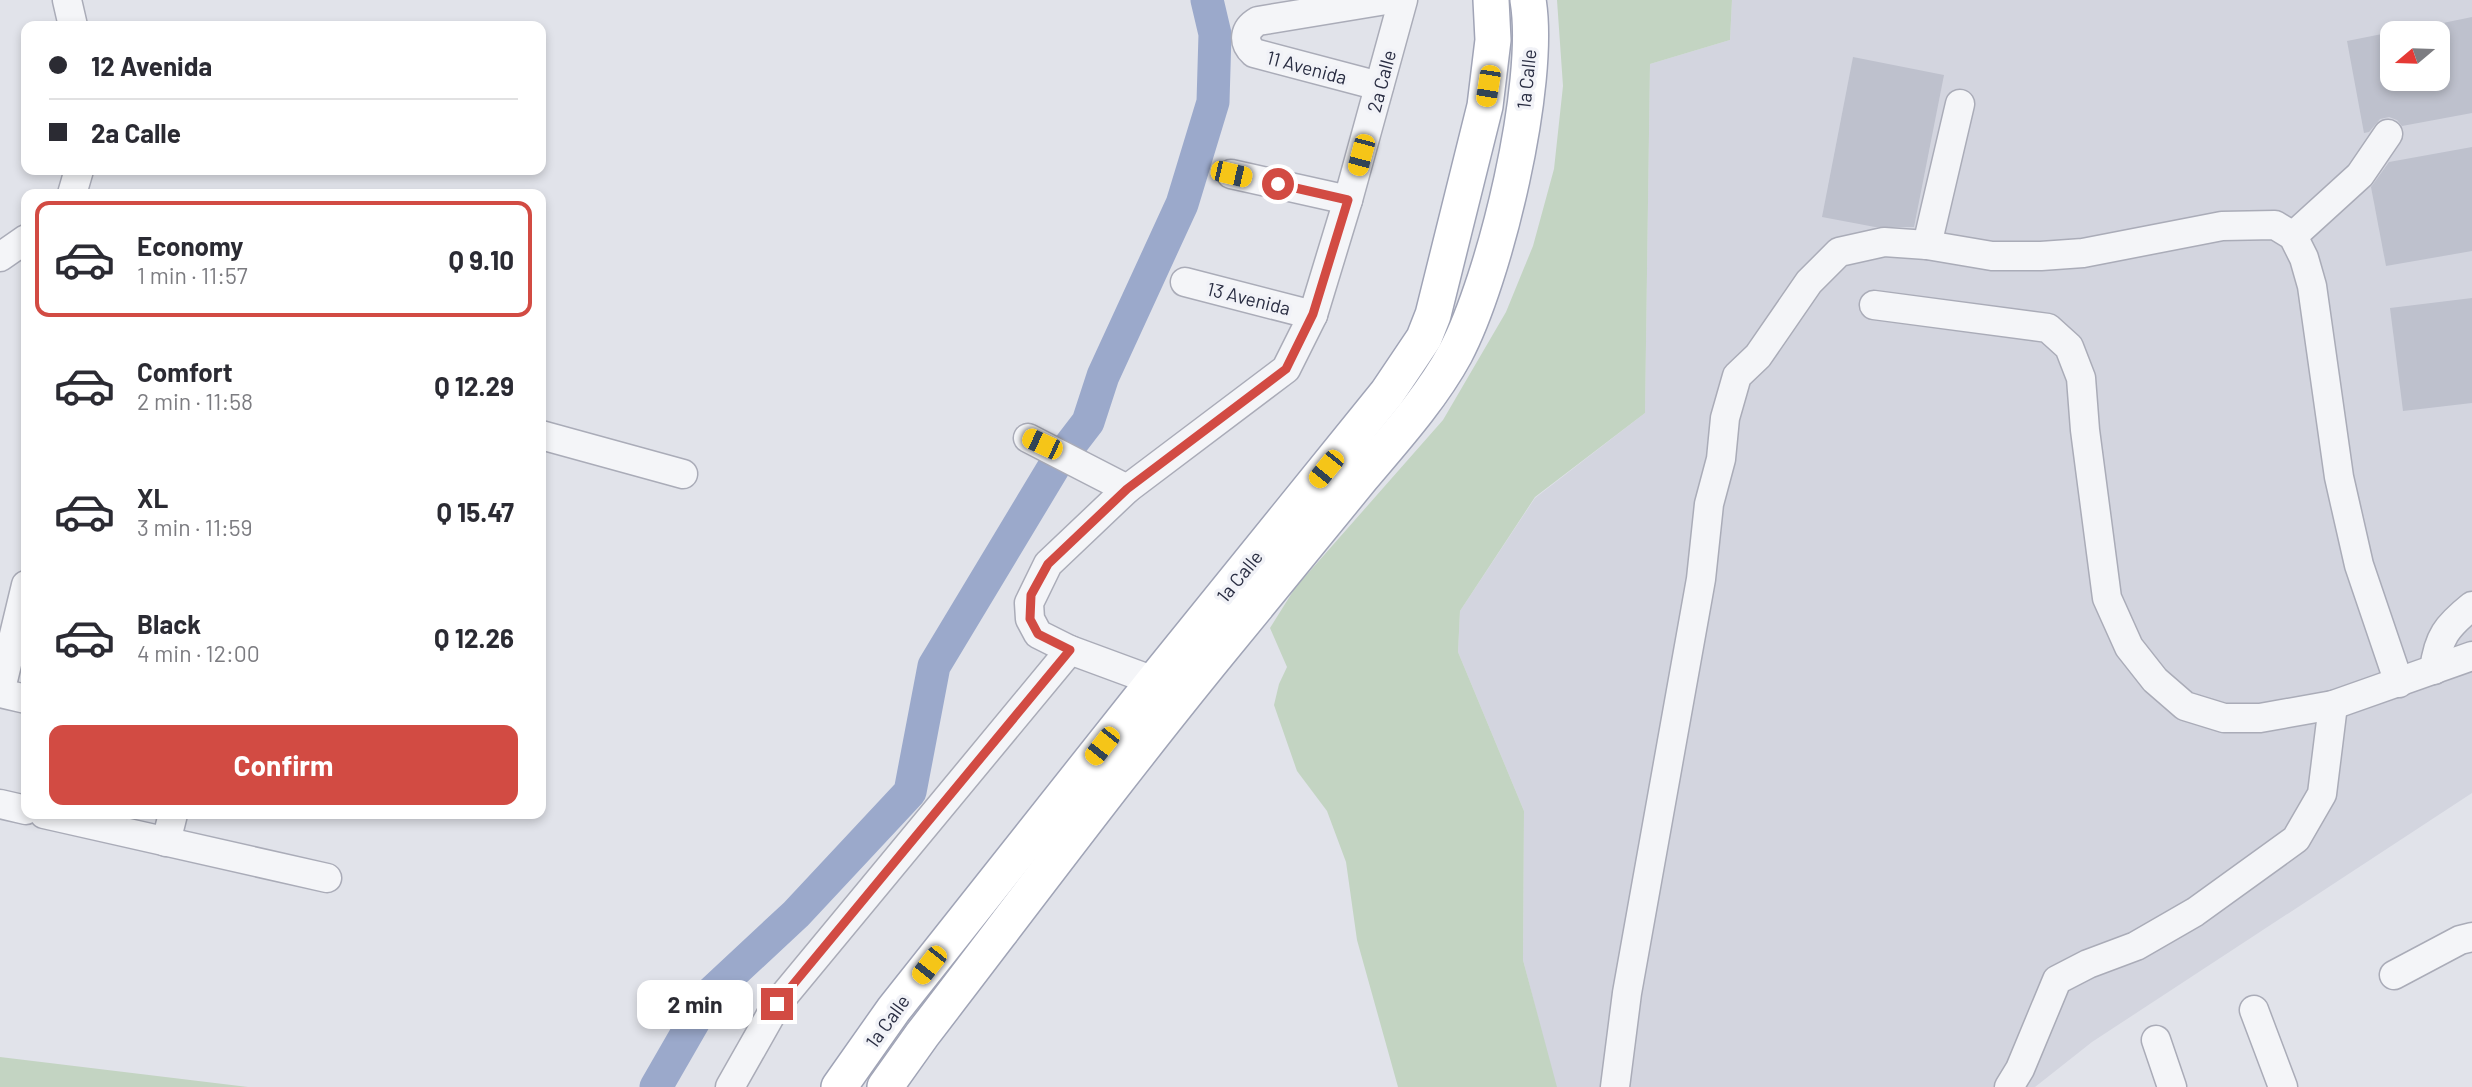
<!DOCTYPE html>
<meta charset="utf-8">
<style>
:root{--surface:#fff;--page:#f2f2f3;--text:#2b2b33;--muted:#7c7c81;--line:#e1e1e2;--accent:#d24b43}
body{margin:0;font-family:Barlow,sans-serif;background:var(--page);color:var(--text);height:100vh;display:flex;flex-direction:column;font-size:26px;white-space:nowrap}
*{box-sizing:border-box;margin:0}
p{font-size:23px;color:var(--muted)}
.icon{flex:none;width:38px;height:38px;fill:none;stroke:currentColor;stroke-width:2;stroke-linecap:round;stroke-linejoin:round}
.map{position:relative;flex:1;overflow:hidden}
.details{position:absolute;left:21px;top:189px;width:525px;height:630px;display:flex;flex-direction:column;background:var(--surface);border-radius:14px;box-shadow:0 4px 10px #0003}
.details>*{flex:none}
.guide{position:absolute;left:21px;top:21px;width:525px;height:154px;border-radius:14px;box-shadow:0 4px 10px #0003;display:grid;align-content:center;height:154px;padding:0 28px;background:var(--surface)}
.needle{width:46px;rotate:251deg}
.controls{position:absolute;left:2380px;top:21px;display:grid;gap:14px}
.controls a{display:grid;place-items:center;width:70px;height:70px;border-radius:14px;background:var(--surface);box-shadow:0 4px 10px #0003;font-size:35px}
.end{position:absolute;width:32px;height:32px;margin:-16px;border:9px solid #d24b43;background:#fff;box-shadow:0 0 0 4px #fff}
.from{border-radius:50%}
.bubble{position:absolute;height:49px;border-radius:14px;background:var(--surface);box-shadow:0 4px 10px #0003;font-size:23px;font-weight:700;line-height:49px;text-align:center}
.car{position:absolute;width:21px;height:42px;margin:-21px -10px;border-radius:9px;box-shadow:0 0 5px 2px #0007;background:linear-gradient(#f5c518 24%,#345 0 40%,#f5c518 0 76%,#345 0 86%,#f5c518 0)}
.guide b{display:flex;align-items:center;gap:24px;height:66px;font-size:26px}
.guide b+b{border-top:2px solid var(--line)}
.guide i{width:18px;height:18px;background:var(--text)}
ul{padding:12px 0 0;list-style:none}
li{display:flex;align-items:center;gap:21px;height:116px;margin:0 14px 10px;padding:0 14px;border:4px solid transparent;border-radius:14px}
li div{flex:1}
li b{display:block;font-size:26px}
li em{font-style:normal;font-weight:700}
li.selected{border-color:var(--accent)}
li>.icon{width:63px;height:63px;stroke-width:1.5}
.primary-button{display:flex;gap:14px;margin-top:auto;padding:14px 28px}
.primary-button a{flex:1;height:80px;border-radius:14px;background:var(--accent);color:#fff;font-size:28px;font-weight:700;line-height:80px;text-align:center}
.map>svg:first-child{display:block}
.built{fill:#d3d5df;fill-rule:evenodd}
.green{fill:#c3d4c2}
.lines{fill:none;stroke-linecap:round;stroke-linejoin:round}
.river{stroke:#9ba9cb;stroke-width:33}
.building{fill:#bec1cd}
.minor-casing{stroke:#aaacb8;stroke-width:31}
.major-casing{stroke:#a0a4b6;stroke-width:38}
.minor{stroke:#f4f5f8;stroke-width:28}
.major{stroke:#fff;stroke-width:35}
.route{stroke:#d24b43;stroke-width:9}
.labels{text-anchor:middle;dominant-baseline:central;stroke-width:7;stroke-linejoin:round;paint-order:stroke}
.street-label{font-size:19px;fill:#292d42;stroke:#f1f2f7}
</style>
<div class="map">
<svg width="2472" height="1087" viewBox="0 0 2472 1087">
<rect width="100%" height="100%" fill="#e1e3ea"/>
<path class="built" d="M 1732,0 L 2472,0 L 2472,793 L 2092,1042 L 2035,1087 L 1556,1087 L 1523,960 L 1524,811 L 1458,652 L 1460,611 L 1535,498 L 1645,413 L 1650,64 L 1730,40 ZM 2392,33 L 2438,33 L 2438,79 L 2392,79 Z"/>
<g class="green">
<polygon points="1557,0 1732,0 1730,40 1650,64 1645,413 1535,497 1460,611 1458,652 1524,811 1523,960 1557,1087 1398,1087 1357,940 1346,862 1327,811 1297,771 1274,705 1279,684 1287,667 1270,628 1295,588 1443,420 1506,312 1533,246 1554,169 1563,86"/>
<polygon points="0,1057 248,1087 0,1087"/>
</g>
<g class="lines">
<polyline class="river" points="656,1087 709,995 796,914 910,792 934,666 1055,465 1088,422 1103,376 1182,204 1213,102 1215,34 1207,0"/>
</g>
<g class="building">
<polygon points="2472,17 2472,113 2402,126 2397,120 2389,117 2380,119 2369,132 2364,133 2347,41 2392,32 2392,79 2438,79 2438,24"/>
<polygon points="1853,57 1944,75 1914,227 1875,227 1822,217"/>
<polygon points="2472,147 2472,251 2386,266 2371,187 2389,162"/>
<polygon points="2472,298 2472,403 2403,411 2390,308"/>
</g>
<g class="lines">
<g class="minor-casing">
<g id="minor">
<polyline points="67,0 73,26"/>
<path d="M 1379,86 L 1254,53 C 1242,42 1244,29 1258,21 L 1386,0"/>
<polyline points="1231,174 1348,200"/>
<polyline points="72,194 79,170"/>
<polyline points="2293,236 2360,175 2388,134"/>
<polyline points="1927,245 1960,104"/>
<polyline points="0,257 26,239"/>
<polyline points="1185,282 1313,315"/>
<polyline points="1874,305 2048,328 2069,347 2081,378 2085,430 2107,598 2129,647 2155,680 2185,706 2224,718 2260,718 2333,705 2472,656"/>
<polyline points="541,435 683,474"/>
<polyline points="1028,438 1127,489"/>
<path d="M 2434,670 C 2438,637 2447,626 2472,606"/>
<polyline points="1154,681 1070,650 1038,634 1030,619 1029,603 1048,564 1127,489 1286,369 1313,315 1348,200 1403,0"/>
<polyline points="0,693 26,585"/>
<polyline points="0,693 26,699"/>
<polyline points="0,804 26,810"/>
<polyline points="44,814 327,878"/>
<polyline points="166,842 173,814"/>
<polyline points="2394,975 2460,940 2472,937"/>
<polyline points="2254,1010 2283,1087"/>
<polyline points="2156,1040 2172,1087"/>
<polyline points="730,1087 777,1004 1070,650"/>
<polyline points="1615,1087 1627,993 1701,579 1709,504 1721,459 1725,418 1737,376 1758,356 1809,282 1839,252 1884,242 1927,245 1992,256 2041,256 2083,253 2222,226 2275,225 2293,236 2304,258 2312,286 2339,477 2359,565 2399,683"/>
<polyline points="2009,1087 2020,1069 2057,980 2088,964 2136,946 2195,912 2296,839 2322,794 2333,705"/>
</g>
</g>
<g class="major-casing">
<g id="major">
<polyline points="839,1087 894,1009 1154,681 1387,393 1424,338 1433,315 1485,106 1493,40 1491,0"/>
<path d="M 885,1087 L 922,1035 C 1025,901 1126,765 1233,635 C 1276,582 1319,530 1362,477 C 1395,438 1431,398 1455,354 C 1495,279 1542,83 1528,0"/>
</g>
</g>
<use href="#minor" class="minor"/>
<use href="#major" class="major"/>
</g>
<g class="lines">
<polyline class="route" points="777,1004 1070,650 1038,634 1030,619 1031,595 1048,564 1127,489 1286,369 1313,314 1348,200 1278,184"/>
</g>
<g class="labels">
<g class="street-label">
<text transform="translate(1307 67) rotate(15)">11 Avenida</text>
<text transform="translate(1526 79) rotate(-84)">1a Calle</text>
<text transform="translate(1381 81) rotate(-75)">2a Calle</text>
<text transform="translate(1249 298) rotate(14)">13 Avenida</text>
<text transform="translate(1239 576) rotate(-51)">1a Calle</text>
<text transform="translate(887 1021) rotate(-54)">1a Calle</text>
</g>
</g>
</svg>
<div class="controls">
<a><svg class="needle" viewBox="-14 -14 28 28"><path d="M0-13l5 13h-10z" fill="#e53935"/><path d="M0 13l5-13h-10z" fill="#7c7c81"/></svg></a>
</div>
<i class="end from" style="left:1278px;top:184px"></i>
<i class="end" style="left:777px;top:1004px"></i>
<div class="bubble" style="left:637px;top:980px;width:116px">2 min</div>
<i class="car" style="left:1488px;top:86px;rotate:189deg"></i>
<i class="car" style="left:1361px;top:155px;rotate:195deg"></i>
<i class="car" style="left:1231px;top:174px;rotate:103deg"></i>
<i class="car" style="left:1042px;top:444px;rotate:295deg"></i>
<i class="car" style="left:1326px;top:469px;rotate:219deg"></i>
<i class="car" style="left:1102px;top:746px;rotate:218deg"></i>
<i class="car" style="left:929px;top:965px;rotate:218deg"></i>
<div class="guide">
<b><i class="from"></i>12 Avenida</b>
<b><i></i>2a Calle</b>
</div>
<section class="details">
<ul>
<li class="selected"><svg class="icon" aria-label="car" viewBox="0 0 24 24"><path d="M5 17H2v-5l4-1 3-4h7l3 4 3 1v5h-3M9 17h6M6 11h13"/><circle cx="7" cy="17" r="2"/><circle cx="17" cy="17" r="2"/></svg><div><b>Economy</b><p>1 min · 11:57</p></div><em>Q 9.10</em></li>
<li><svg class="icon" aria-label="car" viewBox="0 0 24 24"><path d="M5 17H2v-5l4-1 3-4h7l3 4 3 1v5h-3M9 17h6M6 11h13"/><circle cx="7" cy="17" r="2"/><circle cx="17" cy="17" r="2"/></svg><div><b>Comfort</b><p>2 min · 11:58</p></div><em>Q 12.29</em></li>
<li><svg class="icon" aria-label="car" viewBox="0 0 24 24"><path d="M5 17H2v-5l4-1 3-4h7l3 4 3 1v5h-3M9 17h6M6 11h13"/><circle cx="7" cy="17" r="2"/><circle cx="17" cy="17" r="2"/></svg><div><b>XL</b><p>3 min · 11:59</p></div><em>Q 15.47</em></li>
<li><svg class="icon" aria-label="car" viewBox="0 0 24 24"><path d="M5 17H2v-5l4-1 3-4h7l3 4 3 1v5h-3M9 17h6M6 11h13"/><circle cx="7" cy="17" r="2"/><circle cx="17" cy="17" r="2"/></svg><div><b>Black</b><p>4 min · 12:00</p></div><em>Q 12.26</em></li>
</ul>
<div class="primary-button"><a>Confirm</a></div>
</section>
</div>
